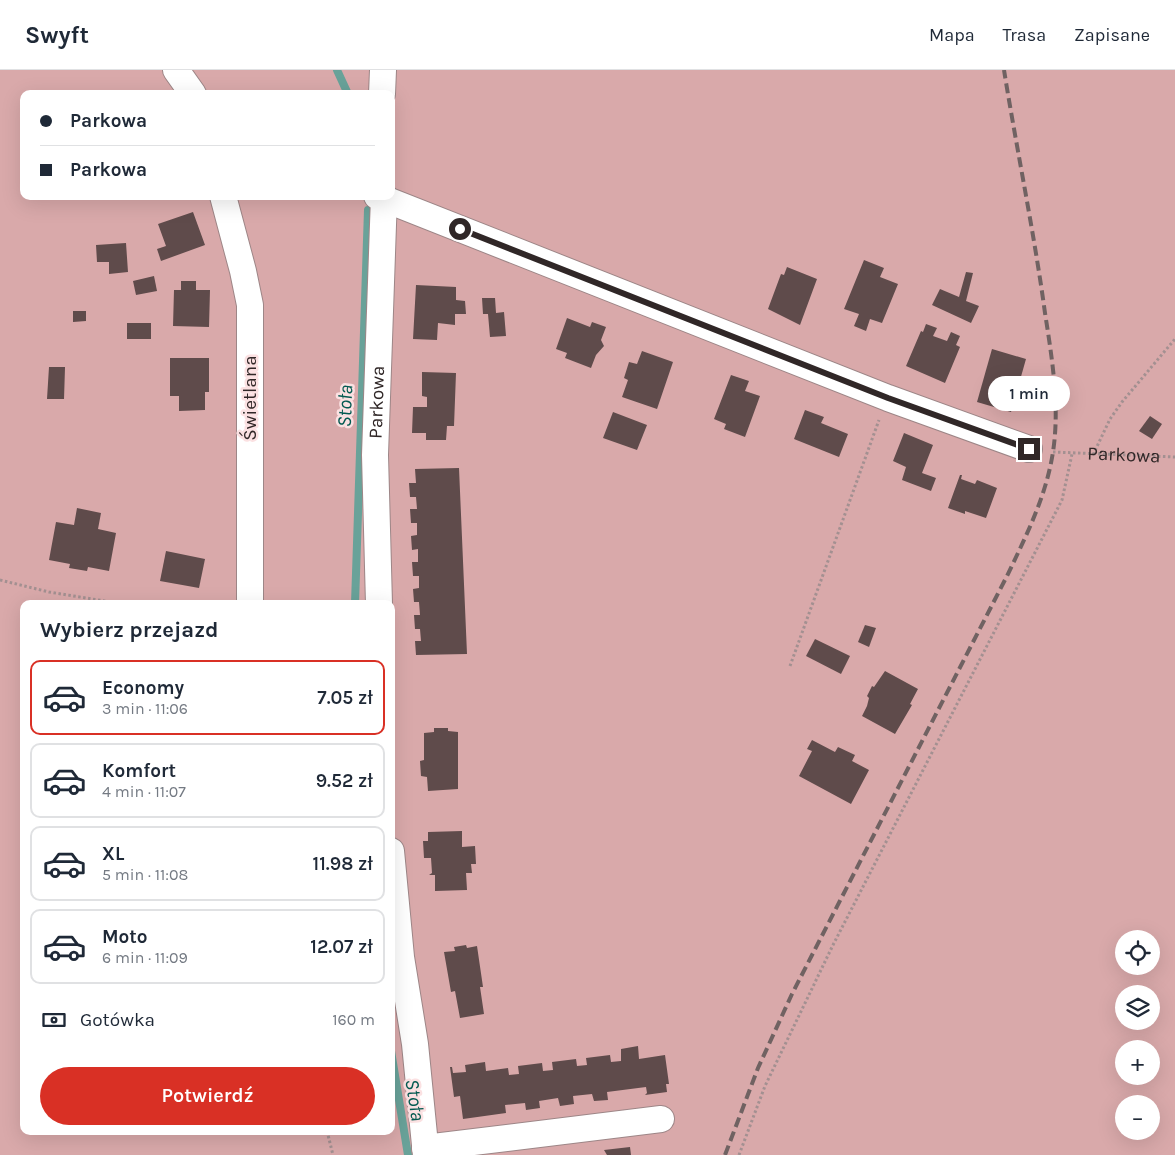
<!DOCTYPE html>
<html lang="pl">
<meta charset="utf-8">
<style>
:root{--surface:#fff;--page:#f2f2f3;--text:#1f2937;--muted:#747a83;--line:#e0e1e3;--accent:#d93025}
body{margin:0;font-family:Karla,sans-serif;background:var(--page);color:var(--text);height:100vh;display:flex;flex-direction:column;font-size:19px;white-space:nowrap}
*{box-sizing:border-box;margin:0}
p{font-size:16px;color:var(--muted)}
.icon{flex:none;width:28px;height:28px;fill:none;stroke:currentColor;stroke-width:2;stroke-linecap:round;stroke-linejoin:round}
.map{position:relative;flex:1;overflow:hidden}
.details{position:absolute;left:20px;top:530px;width:375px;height:535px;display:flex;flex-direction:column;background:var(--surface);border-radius:10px;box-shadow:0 5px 20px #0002}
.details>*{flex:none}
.guide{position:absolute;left:20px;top:20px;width:375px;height:110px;border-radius:10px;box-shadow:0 5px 20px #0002;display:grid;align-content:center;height:110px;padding:0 20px;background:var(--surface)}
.fabs{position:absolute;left:1115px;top:860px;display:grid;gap:10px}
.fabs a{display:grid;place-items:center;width:45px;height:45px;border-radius:50%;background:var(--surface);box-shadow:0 5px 20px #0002;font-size:25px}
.end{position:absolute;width:22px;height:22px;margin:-11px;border:6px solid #302727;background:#fff;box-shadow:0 0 0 2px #fff}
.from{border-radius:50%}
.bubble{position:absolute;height:35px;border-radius:18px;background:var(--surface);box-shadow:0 5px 20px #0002;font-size:16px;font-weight:600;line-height:35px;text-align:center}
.guide b{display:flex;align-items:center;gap:18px;height:48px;font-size:19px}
.guide b+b{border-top:1px solid var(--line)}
.guide i{width:12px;height:12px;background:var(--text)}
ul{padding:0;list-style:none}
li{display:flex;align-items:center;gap:15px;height:75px;margin:0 10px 8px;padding:0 10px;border:2px solid var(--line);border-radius:10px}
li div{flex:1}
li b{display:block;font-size:19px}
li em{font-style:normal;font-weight:600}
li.selected{border-color:var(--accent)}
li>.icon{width:45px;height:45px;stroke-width:1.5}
h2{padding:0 20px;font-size:22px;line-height:60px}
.pay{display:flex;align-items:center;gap:12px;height:55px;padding:0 20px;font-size:19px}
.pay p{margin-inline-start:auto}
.primary-button{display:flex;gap:10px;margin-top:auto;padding:10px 20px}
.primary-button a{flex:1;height:58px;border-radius:30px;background:var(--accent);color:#fff;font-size:20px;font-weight:600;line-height:58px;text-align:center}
header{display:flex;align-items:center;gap:30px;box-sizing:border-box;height:70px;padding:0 25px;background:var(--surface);border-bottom:1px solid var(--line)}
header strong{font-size:24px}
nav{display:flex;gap:28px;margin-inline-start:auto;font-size:18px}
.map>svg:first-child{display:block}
.green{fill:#d9a9aa;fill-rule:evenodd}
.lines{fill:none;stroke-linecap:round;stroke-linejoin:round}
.stream{stroke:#69a299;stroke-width:8}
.building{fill:#5f4b4b}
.street-casing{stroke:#9d8687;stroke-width:28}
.path{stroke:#a39091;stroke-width:3;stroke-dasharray:2.5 2.5;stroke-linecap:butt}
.street{stroke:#fff;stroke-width:26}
.rail{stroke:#706262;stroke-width:4;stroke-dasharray:10 5;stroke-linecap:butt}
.route{stroke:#302727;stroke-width:6}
.labels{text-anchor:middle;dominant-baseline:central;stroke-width:5;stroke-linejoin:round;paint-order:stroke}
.street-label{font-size:19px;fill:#302727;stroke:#fbe1e2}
.water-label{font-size:20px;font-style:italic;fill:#045a51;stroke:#fbe1e2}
</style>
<header>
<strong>Swyft</strong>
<nav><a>Mapa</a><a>Trasa</a><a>Zapisane</a></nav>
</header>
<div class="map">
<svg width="1175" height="1085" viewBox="0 0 1175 1085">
<rect width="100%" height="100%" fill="#fbe1e2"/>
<path class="green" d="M 0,0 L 1175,0 L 1175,1085 L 0,1085 ZM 24,24 L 391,24 L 391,126 L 24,126 ZM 24,534 L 391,534 L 391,1061 L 24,1061 ZM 1124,869 L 1151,869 L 1151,896 L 1124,896 ZM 1124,924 L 1151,924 L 1151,951 L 1124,951 ZM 1124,979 L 1151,979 L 1151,1006 L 1124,1006 ZM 1124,1034 L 1151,1034 L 1151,1061 L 1124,1061 Z"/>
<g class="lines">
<g class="stream">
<polyline points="337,0 348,24"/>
<polyline points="355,534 368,140"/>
<polyline points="391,981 408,1085"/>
</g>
</g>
<g class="building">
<polygon points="193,142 205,175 161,191 157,179 166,176 158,154"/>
<polygon points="126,173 128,202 109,204 109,192 97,192 96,175"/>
<polygon points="864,190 884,198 880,207 898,214 882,253 870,249 866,261 854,256 859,244 844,239"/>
<polygon points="787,197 817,209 800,255 768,239 781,204 784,205"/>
<polygon points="966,202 973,203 966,231 979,236 971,253 932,235 940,219 959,227"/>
<polygon points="154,206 157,221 136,225 133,211"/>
<polygon points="181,211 196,211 196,220 210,220 209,257 173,256 174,220 181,220"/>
<polygon points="416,215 456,217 456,230 465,231 466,244 455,244 455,255 438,253 437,270 413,269"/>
<polygon points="482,228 495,228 496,243 504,242 506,266 490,267 488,244 483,244"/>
<polygon points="73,241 86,241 86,251 73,252"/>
<polygon points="567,248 590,257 592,252 606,257 601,270 604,276 596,285 591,298 565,288 567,283 556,279"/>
<rect x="127" y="253" width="24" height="16"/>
<polygon points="926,254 937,258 933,266 947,271 951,262 960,266 956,275 960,277 945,313 906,296 921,261 923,262"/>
<polygon points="992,279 1026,289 1011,342 977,332"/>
<polygon points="642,281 673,292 657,339 622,327 628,310 624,308 629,292 637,294"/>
<polygon points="170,288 209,288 209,322 205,322 205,340 179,341 179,326 170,326"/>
<polygon points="49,297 65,297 64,329 47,329"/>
<polygon points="422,302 456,303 454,356 447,356 446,370 426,370 426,363 412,363 413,337 427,337 427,327 422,326"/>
<polygon points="731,305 749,311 745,321 760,326 745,367 724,359 726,354 714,349"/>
<polygon points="805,340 824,347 821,353 848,364 839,387 794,369"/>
<polygon points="613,342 647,355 637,380 603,368"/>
<polygon points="1150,346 1162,354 1152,369 1139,361"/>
<polygon points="904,363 933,375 922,403 936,408 931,421 902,410 906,397 893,391"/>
<polygon points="459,398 467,584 416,585 415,571 421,571 420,559 415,559 414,545 420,545 419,532 414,532 413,519 419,518 419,506 413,506 412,492 418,492 418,479 412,480 411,466 417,465 417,453 411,453 410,439 417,439 416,427 410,427 409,413 416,413 415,399"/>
<polygon points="960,405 962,405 961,409 975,414 977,410 997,418 986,448 965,441 965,444 948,438"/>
<polygon points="77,438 101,443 98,459 116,463 109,501 88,497 87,501 69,498 70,494 49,490 56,452 74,455"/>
<polygon points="166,481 205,489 199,518 160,511"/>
<polygon points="865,555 876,558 869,577 858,572"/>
<polygon points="815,569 850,586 841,604 806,586"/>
<polygon points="885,601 918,619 910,634 912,635 895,664 862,646 867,636 869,628 867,626 872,616 874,617"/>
<polygon points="434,658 448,658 448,661 458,662 458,719 428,721 427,707 421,706 420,691 424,690 424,663 434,662"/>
<polygon points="812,670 835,682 838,677 855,685 852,691 869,700 851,734 799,706 812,681 807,679"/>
<polygon points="462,761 462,777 475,776 476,794 471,794 472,803 466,803 467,820 435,821 435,805 429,805 432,803 431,788 424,788 423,771 428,771 428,762"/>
<polygon points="466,875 467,878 477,876 483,917 480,917 484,944 460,948 455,921 451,922 444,882 455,881 454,877"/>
<polygon points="638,976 639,989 665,985 669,1014 666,1014 667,1022 645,1025 647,1023 646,1017 607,1022 608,1030 594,1031 592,1024 573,1026 574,1034 560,1036 558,1028 539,1031 540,1038 526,1040 525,1033 505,1035 506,1043 463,1049 460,1026 454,1027 450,997 452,997 453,1003 466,1002 465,995 485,992 486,1001 508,998 509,1005 519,1004 518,996 542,993 543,1001 553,1000 552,992 576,989 577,996 587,995 586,988 610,985 611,992 621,991 621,979"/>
<polygon points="630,1077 631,1085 607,1085 604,1080"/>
</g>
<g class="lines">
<g class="street-casing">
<g id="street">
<polyline points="176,0 193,24"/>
<polyline points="382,24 383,0"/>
<polyline points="223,126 243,201 250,235 250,534"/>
<polyline points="377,126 888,328 1029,379"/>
<path id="s2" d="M 379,534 L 375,385 L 384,126"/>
<polyline points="391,781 401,887 415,974 426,1085"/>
<polyline points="425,1078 661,1049"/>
</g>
</g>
<g class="path">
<path id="s1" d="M 1053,382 L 1175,387"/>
<polyline points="1093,385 1110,349 1122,332 1175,269"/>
<polyline points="0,510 49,522 123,534"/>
<polyline points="790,596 879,350"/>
<polyline points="327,1061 333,1085"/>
<polyline points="739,1085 765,1016 833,875 1062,430 1072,384"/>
</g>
<use href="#street" class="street"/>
<path class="rail" d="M 725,1085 L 758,998 L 792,924 L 1007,506 C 1026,466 1046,427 1053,382 C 1060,336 1052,288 1045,243 C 1034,162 1017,81 1004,0"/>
</g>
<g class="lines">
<polyline class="route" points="460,159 888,328 1029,379"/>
</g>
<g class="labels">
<g class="street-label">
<text transform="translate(250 328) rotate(-90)">Świetlana</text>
<text stroke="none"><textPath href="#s2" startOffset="202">Parkowa</textPath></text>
<text stroke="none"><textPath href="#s1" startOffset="71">Parkowa</textPath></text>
</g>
<g class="water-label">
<text transform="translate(345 336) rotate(-88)">Stoła</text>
<text transform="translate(415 1030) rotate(81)">Stoła</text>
</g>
</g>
</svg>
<div class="fabs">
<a><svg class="icon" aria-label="locate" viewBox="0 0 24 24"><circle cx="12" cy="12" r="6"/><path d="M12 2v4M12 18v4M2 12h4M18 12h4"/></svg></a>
<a><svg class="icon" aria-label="layers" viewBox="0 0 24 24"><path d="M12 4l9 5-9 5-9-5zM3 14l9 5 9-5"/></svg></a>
<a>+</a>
<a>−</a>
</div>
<i class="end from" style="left:460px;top:159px"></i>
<i class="end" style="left:1029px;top:379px"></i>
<div class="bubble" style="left:988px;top:306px;width:82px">1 min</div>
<div class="guide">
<b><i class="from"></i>Parkowa</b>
<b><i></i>Parkowa</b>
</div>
<section class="details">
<h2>Wybierz przejazd</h2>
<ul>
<li class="selected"><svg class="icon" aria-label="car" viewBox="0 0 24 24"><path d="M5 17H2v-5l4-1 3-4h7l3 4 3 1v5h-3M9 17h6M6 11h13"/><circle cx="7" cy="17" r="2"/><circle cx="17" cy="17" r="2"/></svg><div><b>Economy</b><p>3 min · 11:06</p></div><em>7.05 zł</em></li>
<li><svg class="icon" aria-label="car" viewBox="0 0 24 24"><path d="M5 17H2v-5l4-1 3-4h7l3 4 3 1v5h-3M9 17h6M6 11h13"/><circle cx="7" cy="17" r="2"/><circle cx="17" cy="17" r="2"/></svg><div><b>Komfort</b><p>4 min · 11:07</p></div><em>9.52 zł</em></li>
<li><svg class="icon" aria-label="car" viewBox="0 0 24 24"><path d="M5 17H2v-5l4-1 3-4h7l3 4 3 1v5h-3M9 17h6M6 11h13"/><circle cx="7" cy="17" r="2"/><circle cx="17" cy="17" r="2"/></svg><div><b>XL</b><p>5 min · 11:08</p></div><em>11.98 zł</em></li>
<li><svg class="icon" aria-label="car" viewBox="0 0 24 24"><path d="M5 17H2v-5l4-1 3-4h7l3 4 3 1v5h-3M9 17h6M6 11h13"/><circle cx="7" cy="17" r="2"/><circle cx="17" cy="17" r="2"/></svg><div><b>Moto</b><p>6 min · 11:09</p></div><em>12.07 zł</em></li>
</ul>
<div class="pay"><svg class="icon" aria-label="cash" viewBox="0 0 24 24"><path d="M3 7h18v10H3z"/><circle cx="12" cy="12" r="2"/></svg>Gotówka<p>160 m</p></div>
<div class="primary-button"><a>Potwierdź</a></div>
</section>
</div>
